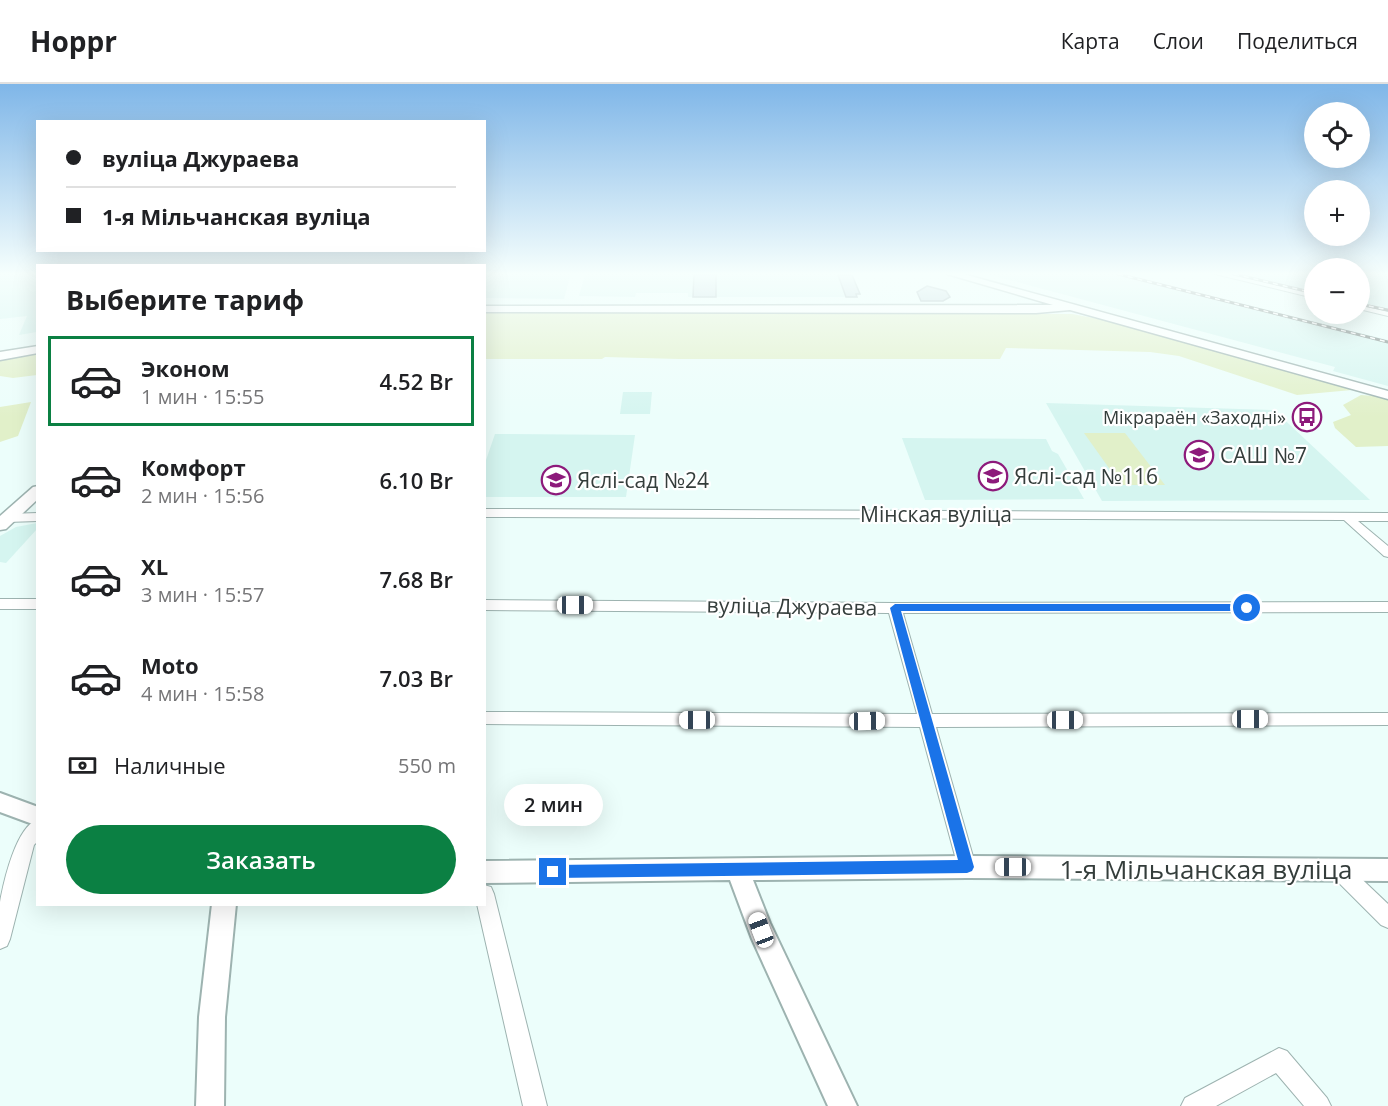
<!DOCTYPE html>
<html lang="ru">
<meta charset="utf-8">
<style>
:root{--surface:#fff;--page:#f6f6f6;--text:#202124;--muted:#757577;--line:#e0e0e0;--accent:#0b8043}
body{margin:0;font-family:"Open Sans",sans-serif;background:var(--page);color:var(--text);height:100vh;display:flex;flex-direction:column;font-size:22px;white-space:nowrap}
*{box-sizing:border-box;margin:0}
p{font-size:20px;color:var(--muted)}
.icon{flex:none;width:33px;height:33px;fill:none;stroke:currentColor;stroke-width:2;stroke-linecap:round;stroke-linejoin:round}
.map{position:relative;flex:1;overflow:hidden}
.sheet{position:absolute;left:36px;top:180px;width:450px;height:642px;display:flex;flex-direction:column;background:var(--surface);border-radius:0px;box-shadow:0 6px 24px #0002}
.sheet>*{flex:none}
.guide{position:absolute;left:36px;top:36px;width:450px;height:132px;border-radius:0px;box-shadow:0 6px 24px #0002;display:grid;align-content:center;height:132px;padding:0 30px;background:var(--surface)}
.buttons{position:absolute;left:1304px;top:18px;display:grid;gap:12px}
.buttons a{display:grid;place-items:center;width:66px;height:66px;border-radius:50%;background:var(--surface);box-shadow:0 6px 24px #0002;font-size:30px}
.end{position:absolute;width:27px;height:27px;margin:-14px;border:8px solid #1a73e8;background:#fff;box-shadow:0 0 0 3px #fff}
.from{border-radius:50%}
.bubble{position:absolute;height:42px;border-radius:21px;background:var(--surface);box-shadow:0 6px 24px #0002;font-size:20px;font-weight:600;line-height:42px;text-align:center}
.car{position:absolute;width:18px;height:36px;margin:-18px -9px;border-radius:8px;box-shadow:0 0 4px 2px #0007;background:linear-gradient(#fff 24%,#345 0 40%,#fff 0 76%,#345 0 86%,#fff 0)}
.guide b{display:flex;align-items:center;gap:21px;height:57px;font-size:22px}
.guide b+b{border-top:2px solid var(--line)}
.guide i{width:15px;height:15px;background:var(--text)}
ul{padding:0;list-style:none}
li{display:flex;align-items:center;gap:18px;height:90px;margin:0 12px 9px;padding:0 18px;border:3px solid transparent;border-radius:0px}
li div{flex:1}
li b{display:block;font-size:22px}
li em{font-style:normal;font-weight:600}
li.active{border-color:var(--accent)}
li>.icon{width:54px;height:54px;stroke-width:1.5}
h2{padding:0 30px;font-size:27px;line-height:72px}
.pay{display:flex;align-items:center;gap:15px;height:66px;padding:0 30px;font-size:22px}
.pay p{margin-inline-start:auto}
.action{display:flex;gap:12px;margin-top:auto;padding:12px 30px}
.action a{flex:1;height:69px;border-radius:36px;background:var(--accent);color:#fff;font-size:24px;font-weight:600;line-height:69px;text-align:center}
header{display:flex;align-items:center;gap:36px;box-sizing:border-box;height:84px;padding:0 30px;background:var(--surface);border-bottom:2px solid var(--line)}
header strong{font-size:28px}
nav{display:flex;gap:33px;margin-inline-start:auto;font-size:21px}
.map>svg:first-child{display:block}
.built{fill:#d5f5f0}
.green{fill:#e1f0c9}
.building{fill:#bdd3d9;stroke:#91a6ab;stroke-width:1.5}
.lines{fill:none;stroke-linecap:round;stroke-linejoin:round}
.minor-casing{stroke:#9db3b0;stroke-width:2}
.tertiary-casing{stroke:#9db3b0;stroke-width:4}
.secondary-casing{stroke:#9db3b0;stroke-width:3}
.minor{fill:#fff;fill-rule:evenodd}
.tertiary{fill:#fff;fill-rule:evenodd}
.secondary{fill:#fff;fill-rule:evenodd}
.rail-casing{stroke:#717d7a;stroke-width:3}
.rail{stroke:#fff;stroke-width:1.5;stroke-dasharray:5;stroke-linecap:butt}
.route{fill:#1a73e8}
.labels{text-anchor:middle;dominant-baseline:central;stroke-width:4.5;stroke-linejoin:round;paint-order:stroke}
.far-poi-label{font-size:18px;fill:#343d3b;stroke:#fff;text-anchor:end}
.poi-label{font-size:21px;fill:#343d3b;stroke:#fff;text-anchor:start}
.street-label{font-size:21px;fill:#343d3b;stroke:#fff}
.near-street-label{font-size:26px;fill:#343d3b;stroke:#fff}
</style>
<header>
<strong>Hoppr</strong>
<nav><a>Карта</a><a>Слои</a><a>Поделиться</a></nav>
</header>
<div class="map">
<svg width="1388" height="1022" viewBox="0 0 1388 1022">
<rect width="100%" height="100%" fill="#ecfefb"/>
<g class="built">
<polygon points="0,190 37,190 37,248 19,251 27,232 0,235"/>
<polygon points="485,190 571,190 564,215 485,214"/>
<polygon points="585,190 852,190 860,210 856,210 857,213 688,213 688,209 636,209 635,213 579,212"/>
<polygon points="987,190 1124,190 1388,256 1388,302 1333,287 1335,283"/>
<polygon points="1229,190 1314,190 1314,210"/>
<polygon points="1359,190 1388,190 1388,228 1359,221"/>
<polygon points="623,308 652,308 650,330 620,330"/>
<polygon points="1046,319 1274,326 1370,416 1102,417"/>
<polygon points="495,350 635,351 626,413 485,413 485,379"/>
<polygon points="902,354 1046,355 1052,367 1058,370 1084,415 925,416"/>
<polygon points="37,439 37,445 6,479 0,478 0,452 16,443"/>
</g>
<g class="green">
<polygon points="485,228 1072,230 1110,237 1352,306 1297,311 1179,272 1150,268 1006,264 1000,275 679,275 605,273 602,275 485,275"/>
<polygon points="37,270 37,291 13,294 0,292 0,275"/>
<polygon points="1361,311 1388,313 1388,362 1356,363 1335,344 1333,338 1351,331 1343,321"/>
<polygon points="31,318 18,352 0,358 0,323"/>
<polygon points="1084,349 1125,349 1165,401 1121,401"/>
</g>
<g class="building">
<polygon points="694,190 716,190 716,213 693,213"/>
<polygon points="838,191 852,191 860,210 856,210 857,213 846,213"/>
<polygon points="927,202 946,207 950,213 943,217 921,217 917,208"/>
</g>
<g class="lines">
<g class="minor-casing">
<g id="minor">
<polygon points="1215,190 1229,190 1314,210 1314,214"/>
<polygon points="1359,221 1388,228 1388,232 1359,225"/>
<polygon points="484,425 1388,429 1388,437 1358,437 1388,462 1388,473 1384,472 1344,436 484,433"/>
<polygon points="38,429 38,437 7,438 1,434 7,430"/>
<rect x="0" y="515" width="38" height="10"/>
<polygon points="484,516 895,519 1388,518 1388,528 903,529 932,630 1388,629 1388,641 936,643 976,783 974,789 967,792 960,789 958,783 920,643 484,640 484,628 917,630 889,529 484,526"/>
<path d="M 38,735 L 38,757 L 34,761 L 10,855 L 7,862 L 0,865 C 0,850 0,833 0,818 C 4,796 16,743 38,735 Z"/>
<polygon points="1339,777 1346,780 1388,820 1388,844 1381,841 1332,792 1330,786 1332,780"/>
<polygon points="484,801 491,803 494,810 547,1022 523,1022 477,820 484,820"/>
<polygon points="1279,964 1287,967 1327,1014 1331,1022 1304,1022 1276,989 1216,1022 1181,1022 1185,1014"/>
</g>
</g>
<g class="tertiary-casing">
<g id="tertiary">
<polygon points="0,709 38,723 38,742 0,728"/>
<polygon points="967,772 1388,775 1388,797 967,794 753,796 770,839 857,1022 828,1022 752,855 730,796 484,799 484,777"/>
<polygon points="212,820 236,820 225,933 224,1022 196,1022 199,933"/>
</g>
</g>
<g class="secondary-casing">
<g id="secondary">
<polygon points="947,190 963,190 1388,307 1388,315 1070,226 1036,229 484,228 484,222 1053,221"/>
<polygon points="38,262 38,269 0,276 0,268"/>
<polygon points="38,402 38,415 6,445 0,446 0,432 33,403"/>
</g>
</g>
<use href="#minor" class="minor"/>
<use href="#tertiary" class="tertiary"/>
<use href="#secondary" class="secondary"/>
<g class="rail-casing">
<g id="rail">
<polyline points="1118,190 1388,258"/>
<polyline points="1234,190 1314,209"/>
<polyline points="1359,220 1388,226"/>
</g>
</g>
<use href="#rail" class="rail"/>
</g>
<linearGradient id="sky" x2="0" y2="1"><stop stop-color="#7fb6e8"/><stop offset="0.57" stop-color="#f6fffd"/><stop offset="1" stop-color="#f6fffd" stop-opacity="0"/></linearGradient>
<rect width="1388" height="333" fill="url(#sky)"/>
<polygon class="route" points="895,520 1247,520 1252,524 1247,527 901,527 974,783 972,787 967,789 553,794 549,792 547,788 549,783 553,781 958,776 890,524"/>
<defs>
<g id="bus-ring" transform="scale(1.5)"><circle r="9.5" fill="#fff" stroke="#8d1a7b" stroke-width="1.5"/><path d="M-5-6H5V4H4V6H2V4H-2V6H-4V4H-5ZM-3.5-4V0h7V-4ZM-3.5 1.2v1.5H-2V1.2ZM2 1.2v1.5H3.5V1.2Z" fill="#8d1a7b"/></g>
<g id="school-ring" transform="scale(1.5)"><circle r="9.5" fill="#fff" stroke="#8d1a7b" stroke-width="1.5"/><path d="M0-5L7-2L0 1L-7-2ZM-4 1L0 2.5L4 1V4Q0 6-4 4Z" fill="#8d1a7b"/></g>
</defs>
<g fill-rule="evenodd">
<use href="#bus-ring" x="1307" y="333"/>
<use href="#school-ring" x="1199" y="371"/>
<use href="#school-ring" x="993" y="392"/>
<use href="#school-ring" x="556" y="396"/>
</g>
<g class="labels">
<g class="far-poi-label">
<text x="1286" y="333">Мікрараён «Заходні»</text>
</g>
<g class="poi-label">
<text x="1220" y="371">САШ №7</text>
<text x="1014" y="392">Яслі-сад №116</text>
<text x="577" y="396">Яслі-сад №24</text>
</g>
<g class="street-label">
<text x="936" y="430">Мінская вуліца</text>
<text transform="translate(792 522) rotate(1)">вуліца Джураева</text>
</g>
<g class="near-street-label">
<text x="1206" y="785">1-я Мільчанская вуліца</text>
</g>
</g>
</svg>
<div class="buttons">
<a><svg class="icon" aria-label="locate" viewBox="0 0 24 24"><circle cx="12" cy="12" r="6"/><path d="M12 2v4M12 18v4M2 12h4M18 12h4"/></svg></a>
<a>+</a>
<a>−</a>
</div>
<i class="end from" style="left:1247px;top:524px"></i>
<i class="end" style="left:553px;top:788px"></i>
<div class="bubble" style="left:504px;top:700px;width:99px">2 мин</div>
<i class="car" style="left:575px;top:521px;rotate:90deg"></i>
<i class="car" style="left:1250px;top:635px;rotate:90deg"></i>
<i class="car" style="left:697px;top:636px;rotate:270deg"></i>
<i class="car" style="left:1065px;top:636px;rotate:90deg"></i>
<i class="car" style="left:867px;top:637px;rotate:89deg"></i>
<i class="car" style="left:1013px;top:783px;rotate:270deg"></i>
<i class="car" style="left:761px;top:846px;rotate:339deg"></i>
<div class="guide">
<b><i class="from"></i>вуліца Джураева</b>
<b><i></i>1-я Мільчанская вуліца</b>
</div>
<section class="sheet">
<h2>Выберите тариф</h2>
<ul>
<li class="active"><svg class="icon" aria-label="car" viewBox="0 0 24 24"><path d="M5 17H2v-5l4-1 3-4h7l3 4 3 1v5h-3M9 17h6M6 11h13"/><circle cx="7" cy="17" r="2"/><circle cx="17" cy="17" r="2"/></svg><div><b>Эконом</b><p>1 мин · 15:55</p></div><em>4.52 Br</em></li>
<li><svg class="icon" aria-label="car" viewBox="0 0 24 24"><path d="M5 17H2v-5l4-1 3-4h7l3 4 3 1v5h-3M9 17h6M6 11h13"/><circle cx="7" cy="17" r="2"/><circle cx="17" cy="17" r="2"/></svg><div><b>Комфорт</b><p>2 мин · 15:56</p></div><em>6.10 Br</em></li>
<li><svg class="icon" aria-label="car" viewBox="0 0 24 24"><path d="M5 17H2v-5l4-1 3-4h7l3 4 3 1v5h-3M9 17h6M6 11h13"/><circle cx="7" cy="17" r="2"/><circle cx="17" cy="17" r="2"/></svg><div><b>XL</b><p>3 мин · 15:57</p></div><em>7.68 Br</em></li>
<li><svg class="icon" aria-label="car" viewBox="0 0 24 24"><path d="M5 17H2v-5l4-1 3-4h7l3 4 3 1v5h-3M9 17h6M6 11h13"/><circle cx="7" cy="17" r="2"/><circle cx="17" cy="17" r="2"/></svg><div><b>Moto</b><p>4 мин · 15:58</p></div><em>7.03 Br</em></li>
</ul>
<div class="pay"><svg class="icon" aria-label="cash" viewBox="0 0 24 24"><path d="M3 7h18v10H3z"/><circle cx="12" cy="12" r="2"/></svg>Наличные<p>550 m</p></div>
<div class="action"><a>Заказать</a></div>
</section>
</div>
